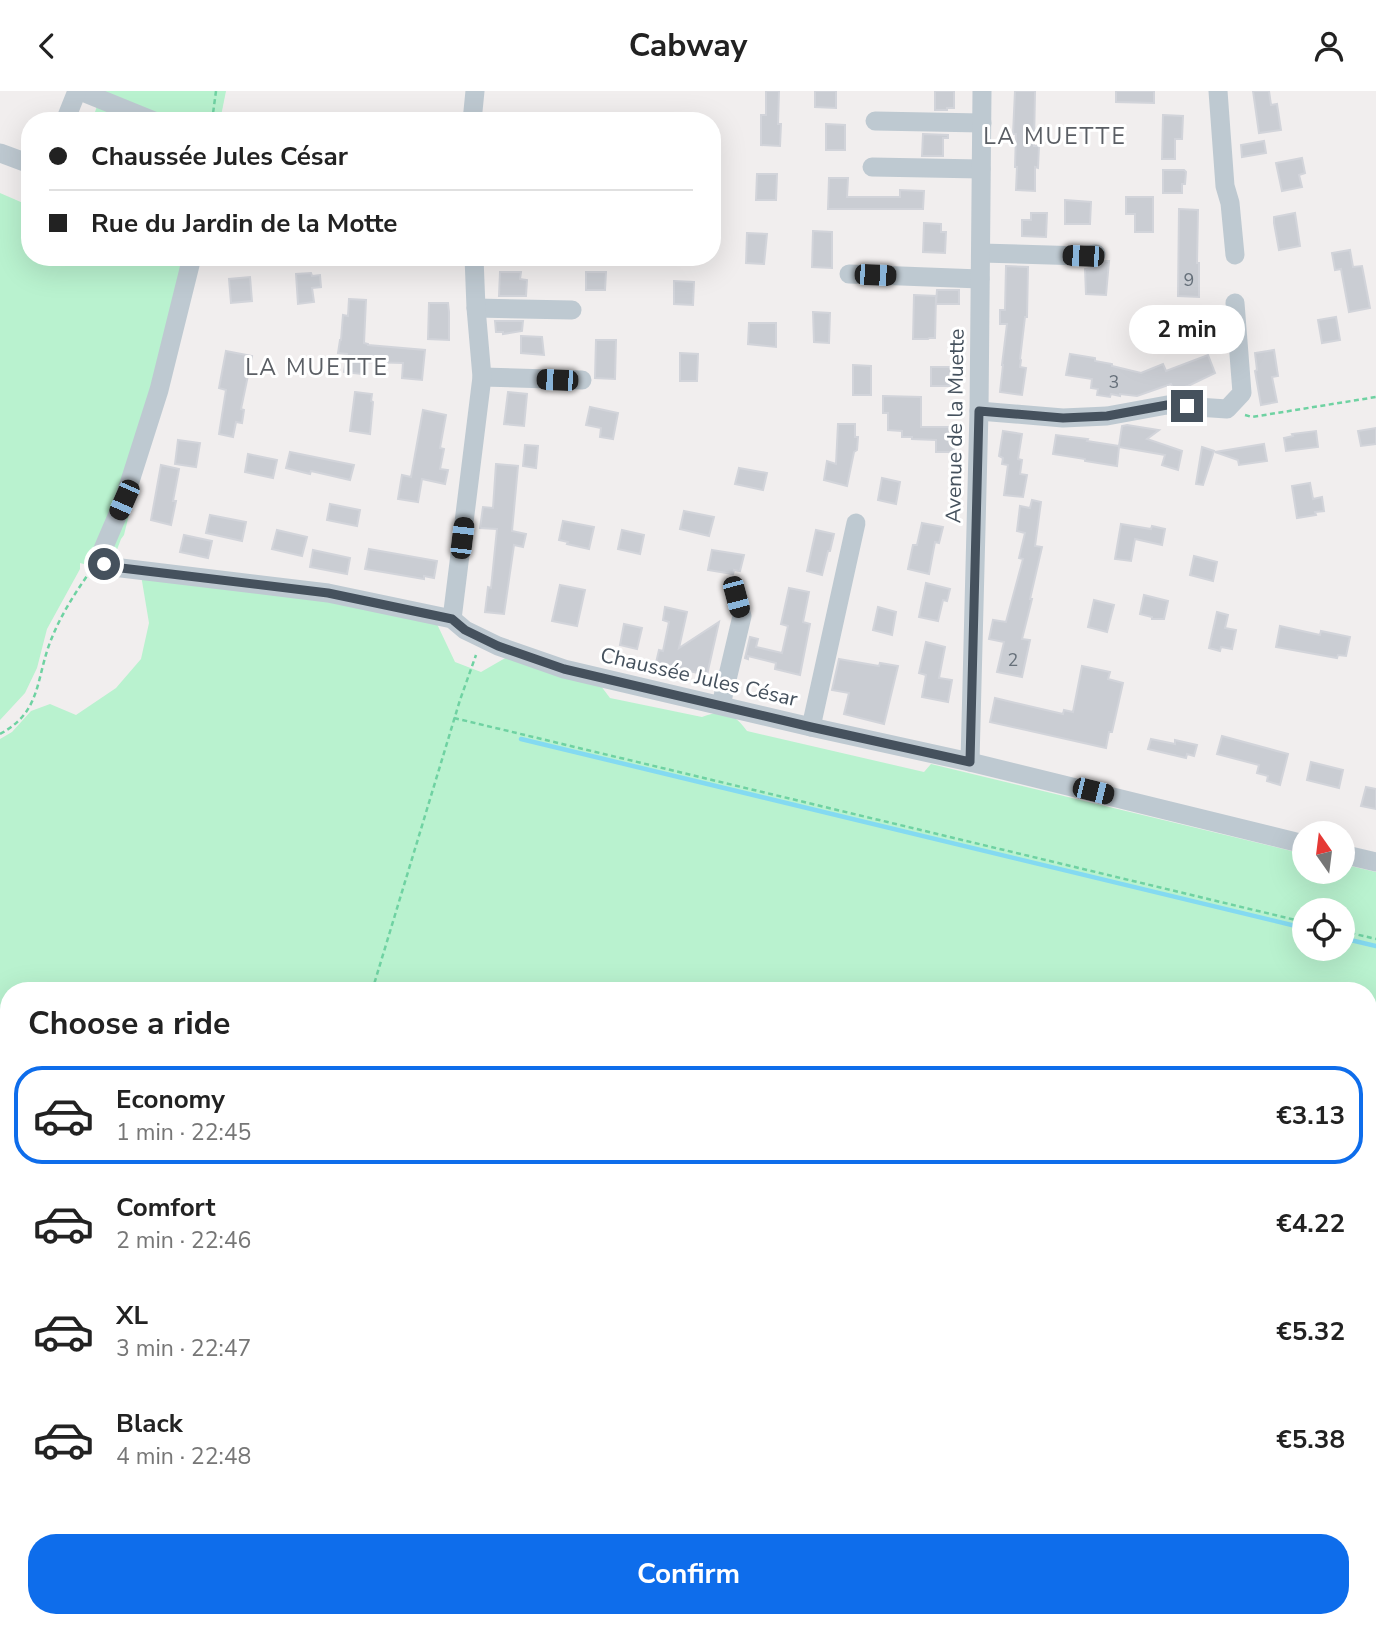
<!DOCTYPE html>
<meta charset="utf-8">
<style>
:root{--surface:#fff;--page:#f2f2f2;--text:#222;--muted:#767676;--line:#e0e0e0;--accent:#0e6deb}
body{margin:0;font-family:"Nunito Sans",sans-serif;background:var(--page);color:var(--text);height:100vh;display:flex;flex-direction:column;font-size:26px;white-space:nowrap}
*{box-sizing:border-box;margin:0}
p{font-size:23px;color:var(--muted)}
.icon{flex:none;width:38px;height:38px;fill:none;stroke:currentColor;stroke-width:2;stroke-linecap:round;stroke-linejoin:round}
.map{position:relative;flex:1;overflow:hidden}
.panel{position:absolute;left:0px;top:891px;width:1377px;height:646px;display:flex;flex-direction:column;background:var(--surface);border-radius:28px 28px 0 0;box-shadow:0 7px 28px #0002}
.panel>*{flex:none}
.guide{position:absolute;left:21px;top:21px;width:700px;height:154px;border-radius:28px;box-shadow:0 7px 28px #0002;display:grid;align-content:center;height:154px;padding:0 28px;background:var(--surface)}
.needle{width:46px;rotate:346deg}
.tools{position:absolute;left:1292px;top:730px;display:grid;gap:14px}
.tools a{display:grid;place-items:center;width:63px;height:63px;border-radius:50%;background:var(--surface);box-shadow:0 7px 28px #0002;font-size:35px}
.end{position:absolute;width:32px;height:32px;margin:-16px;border:9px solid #45515d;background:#fff;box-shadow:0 0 0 4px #fff}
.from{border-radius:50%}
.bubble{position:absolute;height:49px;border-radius:24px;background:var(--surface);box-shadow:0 7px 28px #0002;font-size:23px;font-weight:700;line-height:49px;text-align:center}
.car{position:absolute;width:21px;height:42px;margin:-21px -10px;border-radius:9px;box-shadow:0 0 5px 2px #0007;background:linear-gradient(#222 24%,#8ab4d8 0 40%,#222 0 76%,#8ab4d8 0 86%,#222 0)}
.guide b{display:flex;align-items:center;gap:24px;height:66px;font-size:26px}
.guide b+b{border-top:2px solid var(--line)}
.guide i{width:18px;height:18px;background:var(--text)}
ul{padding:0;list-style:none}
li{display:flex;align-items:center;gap:21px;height:98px;margin:0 14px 10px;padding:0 14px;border:4px solid transparent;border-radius:28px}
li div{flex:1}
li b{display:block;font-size:26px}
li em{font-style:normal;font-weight:700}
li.selected{border-color:var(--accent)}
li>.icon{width:63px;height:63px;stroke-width:1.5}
h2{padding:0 28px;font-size:32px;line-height:84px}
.cta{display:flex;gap:14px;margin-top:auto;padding:14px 28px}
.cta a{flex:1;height:80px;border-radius:28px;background:var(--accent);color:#fff;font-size:28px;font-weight:700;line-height:80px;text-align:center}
header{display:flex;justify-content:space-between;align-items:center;height:91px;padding:0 28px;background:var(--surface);font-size:32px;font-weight:700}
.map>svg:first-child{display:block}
.green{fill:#b9f2cf;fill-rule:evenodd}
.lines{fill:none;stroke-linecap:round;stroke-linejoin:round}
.stream{stroke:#84daf1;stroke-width:4.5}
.building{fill:#cacdd3;stroke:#d2d4da;stroke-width:2}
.path{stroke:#6fd2a2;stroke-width:2.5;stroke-dasharray:5 3.5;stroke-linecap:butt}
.minor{stroke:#bec9d1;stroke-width:19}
.major{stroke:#acbdcf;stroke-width:24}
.highway{stroke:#83a0c0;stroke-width:28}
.route{stroke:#45515d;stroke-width:9}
.labels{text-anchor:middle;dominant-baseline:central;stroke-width:6;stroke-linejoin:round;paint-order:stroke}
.number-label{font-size:18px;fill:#66707a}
.street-label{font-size:21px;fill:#45515d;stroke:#fff}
.neighbourhood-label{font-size:23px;letter-spacing:2px;fill:#5a5e64;stroke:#fff}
</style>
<header><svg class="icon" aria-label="back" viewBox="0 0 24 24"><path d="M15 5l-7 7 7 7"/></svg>Cabway<svg class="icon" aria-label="person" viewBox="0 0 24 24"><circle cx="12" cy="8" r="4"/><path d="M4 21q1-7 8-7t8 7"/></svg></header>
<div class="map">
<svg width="1376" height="1536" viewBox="0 0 1376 1536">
<rect width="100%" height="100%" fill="#f1eeee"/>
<g class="green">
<polygon points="102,0 226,0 220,30 92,30"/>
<polygon points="0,102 30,115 30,166 192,166 124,444 121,448 109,480 80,472 80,478 47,538 37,577 25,602 0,629"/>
<path d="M 141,484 L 320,507 L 437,533 L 455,571 L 481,581 L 507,566 L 601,595 L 610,607 L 702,626 C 723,618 734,622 747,640 L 924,681 L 931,673 L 1304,763 L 1304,780 L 1342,780 L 1342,773 L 1376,781 L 1376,1082 L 1368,1081 L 1368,900 L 9,900 L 9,923 L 0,921 L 0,648 L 12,641 L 31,620 L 50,613 L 76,624 L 116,597 L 141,568 L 149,532 ZM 1304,819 L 1342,819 L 1342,858 L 1304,858 Z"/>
<polygon points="0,942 9,944 9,1217 0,1217"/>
<polygon points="0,1239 9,1241 9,1375 0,1376"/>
<polygon points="7,1419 9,1443 9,1528 19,1528 15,1536 0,1536 0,1422"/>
<polygon points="69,1528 223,1528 232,1536 70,1536"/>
</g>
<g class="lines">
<g class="stream">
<polyline points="521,648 1304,837"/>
<polyline points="1342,847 1376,855"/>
<polyline points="1368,1058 1376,1060"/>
</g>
</g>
<g class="building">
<polygon points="766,0 779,0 778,33 781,33 780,55 761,54 761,24 766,24"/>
<polygon points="815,0 836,0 836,17 815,16"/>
<polygon points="935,0 954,0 954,17 947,17 947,19 935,19"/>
<polygon points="1015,0 1035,0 1034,55 1039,55 1038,77 1035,76 1035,100 1016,99 1017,76 1015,76 1016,43 1013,43"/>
<polygon points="1116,0 1154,0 1154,12 1116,11"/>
<polygon points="1253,0 1269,0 1271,14 1277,13 1281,39 1259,42"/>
<polygon points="1163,24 1183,25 1182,48 1175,48 1175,68 1162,68"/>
<polygon points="826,33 845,34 845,59 826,59"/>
<polygon points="923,43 948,44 948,47 943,47 943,65 922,65"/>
<polygon points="1264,50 1266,62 1242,66 1241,54"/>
<polygon points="1302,67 1305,82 1299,84 1302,96 1282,100 1276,72"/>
<polygon points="1163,79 1184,79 1186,81 1185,93 1182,93 1182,102 1163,102"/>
<polygon points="757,83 777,83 776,109 756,109"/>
<polygon points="829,87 848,87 847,106 900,106 900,99 924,100 923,118 828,118"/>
<polygon points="1126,106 1153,106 1153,141 1135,141 1135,123 1126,123"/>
<polygon points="1065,109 1091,111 1090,133 1065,133"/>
<polygon points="1179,118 1198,119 1197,172 1199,172 1199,206 1178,205"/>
<polygon points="1031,122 1047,122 1046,146 1022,145 1022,129 1031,129"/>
<polygon points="1295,122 1300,155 1279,159 1274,132 1274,126"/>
<polygon points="924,132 941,133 941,141 946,141 945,162 923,161"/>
<polygon points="813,140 832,141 832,177 812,176"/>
<polygon points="747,142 767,143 764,173 746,172"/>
<polygon points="1350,159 1353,176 1362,175 1370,217 1349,221 1341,178 1335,179 1332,162"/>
<polygon points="1105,170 1109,170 1106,204 1086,203 1085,178 1099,175"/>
<polygon points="1006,175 1028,176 1027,226 1025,226 1020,268 1021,269 1020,276 1026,277 1022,304 1000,301 1003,274 1002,274 1007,233 1000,233 1000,219 1005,219"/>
<polygon points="500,181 521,181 520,188 527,189 526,205 499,205"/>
<polygon points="586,181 606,181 605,199 586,199"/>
<polygon points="311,182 312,185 320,184 321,196 312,197 314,211 298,213 296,183"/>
<polygon points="250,186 252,210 231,212 229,188"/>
<polygon points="674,190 694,191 693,214 674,213"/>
<polygon points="937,199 959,199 959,213 936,213"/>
<polygon points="914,204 936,205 935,247 929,247 928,248 913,248"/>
<polygon points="349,208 366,209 364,252 368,253 368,254 425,259 422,289 402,287 403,272 366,271 366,274 362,273 361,283 344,281 347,263 338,262 340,249 341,249 343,224 348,225"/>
<polygon points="429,212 448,212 449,221 449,249 428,248"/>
<polygon points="1169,218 1186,218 1186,242 1168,241"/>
<polygon points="813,221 830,222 829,252 814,251"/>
<polygon points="1336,226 1340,249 1322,252 1318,229"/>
<polygon points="495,230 523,230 522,240 503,243 503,241 496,241"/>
<polygon points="749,232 776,232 776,256 748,253"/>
<polygon points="521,245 542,246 544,264 521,262"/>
<polygon points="596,249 616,249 615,288 595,287"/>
<polygon points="1274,259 1278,285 1272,286 1277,311 1261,314 1255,280 1257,279 1255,262"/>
<polygon points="226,260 252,265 241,318 244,319 242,332 236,331 233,346 219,343 226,299 219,297"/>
<polygon points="680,262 698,263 697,290 680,290"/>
<polygon points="1070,263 1095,267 1095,270 1112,273 1112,275 1141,282 1163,273 1166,280 1208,264 1215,282 1188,295 1174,299 1171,293 1137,305 1120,303 1120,305 1111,303 1110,306 1097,304 1098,298 1091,297 1092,288 1066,284"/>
<polygon points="853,274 871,275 871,304 853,304"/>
<rect x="931" y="276" width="26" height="19"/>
<polygon points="355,301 372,303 371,310 373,311 370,343 350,340"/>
<polygon points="508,301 527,303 524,335 504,333"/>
<polygon points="883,305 921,306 921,336 954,336 956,337 956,353 954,353 954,361 936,361 936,349 912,348 912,346 902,346 902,340 888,339 888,322 883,322"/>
<polygon points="590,316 618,322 613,348 600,346 601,337 586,334"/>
<polygon points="423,319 446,324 440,357 444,358 440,378 448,379 445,393 422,388 418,411 398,408 402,384 411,386"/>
<polygon points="838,333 855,333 855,346 858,346 857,359 854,361 847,395 824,389 827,370 836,373"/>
<polygon points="1127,334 1159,339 1147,348 1182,360 1178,379 1162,374 1165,364 1119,356 1117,375 1085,370 1085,368 1053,363 1056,344 1088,348 1087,350 1119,355 1122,335"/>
<polygon points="1376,337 1376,353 1361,355 1358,340"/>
<polygon points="1003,340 1022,343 1018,368 1022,369 1020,383 1027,384 1023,406 1004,404 1008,374 1002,373 1003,367 999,365"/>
<polygon points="1316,340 1318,356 1286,360 1284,347 1293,345 1292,343"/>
<polygon points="178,349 200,352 196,376 175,373"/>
<polygon points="1264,353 1267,370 1239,374 1238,369 1215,361"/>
<polygon points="525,354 538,355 536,377 523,375"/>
<polygon points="1202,356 1214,360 1203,394 1196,393"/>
<polygon points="290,361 354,374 350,389 311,380 310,383 286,377"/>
<polygon points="248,363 277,369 273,387 245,381"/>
<polygon points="496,373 518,375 512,440 526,443 523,456 514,454 504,523 485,521 488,496 491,497 497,438 480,437 483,416 493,417"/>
<polygon points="161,374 179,378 173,410 176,410 171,434 151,429"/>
<polygon points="739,377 767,382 763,399 735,393"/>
<polygon points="882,387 900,391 896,413 878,409"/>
<polygon points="1310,392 1313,408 1322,406 1324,420 1315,421 1316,424 1297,427 1292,395"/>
<polygon points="1032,409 1041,411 1035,455 1042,456 1030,508 1032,508 1022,548 1030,549 1022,586 997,581 1004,551 989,548 993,529 1006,531 1023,468 1019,467 1025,442 1017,440 1020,415 1030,417"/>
<polygon points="330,413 360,419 357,435 327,429"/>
<polygon points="684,420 714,426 709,445 680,438"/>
<polygon points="210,424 246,431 242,450 206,442"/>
<polygon points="563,430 594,436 589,458 567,453 568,451 559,449"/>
<polygon points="922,432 943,436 939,452 935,451 929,483 908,478 913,454 917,454"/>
<polygon points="1121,433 1151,438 1152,435 1165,438 1162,454 1135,448 1131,470 1115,468"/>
<polygon points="277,439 307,446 302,465 272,458"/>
<polygon points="622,439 644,444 640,463 618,458"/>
<polygon points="816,439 834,443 830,460 828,460 822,484 807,480"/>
<polygon points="184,444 212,450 208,467 180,461"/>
<polygon points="369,458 437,470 434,487 424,485 424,488 365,478"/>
<polygon points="313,459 350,467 347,483 310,476"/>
<polygon points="712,459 744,464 740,480 734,479 733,483 708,479"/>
<polygon points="1194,465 1217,471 1213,490 1190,484"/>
<polygon points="926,492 950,498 947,510 943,509 938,530 919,526"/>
<polygon points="560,494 585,499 577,535 552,530"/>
<polygon points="789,497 809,501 803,531 810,533 800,584 775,578 776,572 748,565 748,568 745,567 750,546 758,548 756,556 782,562 788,535 781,533"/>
<polygon points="1144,504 1168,510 1164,528 1152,528 1152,526 1140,523"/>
<polygon points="1094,509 1114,514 1107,541 1088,536"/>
<polygon points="665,516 687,521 679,557 719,531 707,584 676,577 675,580 655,576 659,559 663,560 669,531 663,529"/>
<polygon points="878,516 896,521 892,544 873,539"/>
<polygon points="1217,521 1228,524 1225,537 1236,539 1232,558 1221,556 1220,560 1209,557"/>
<polygon points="624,533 642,537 637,558 620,554"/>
<polygon points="1280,535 1320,544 1321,540 1350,546 1346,565 1338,564 1337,567 1276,556"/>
<polygon points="926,551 945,556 939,587 952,589 948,611 922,606 926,584 919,582"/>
<polygon points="839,568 879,575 880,572 898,575 884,633 844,623 849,602 832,599"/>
<polygon points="1082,575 1110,581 1108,588 1123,592 1112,641 1109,641 1106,657 990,631 995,607 1063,623 1064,619 1073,621"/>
<polygon points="1222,645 1288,663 1280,694 1267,690 1268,685 1257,682 1259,674 1217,663"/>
<polygon points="1151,648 1175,653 1175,649 1197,654 1194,665 1187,663 1186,667 1148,658"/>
<polygon points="1311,671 1343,679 1339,697 1307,689"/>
<polygon points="1366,696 1376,698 1376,718 1361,715"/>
</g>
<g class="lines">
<g class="path">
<polyline points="212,30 216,0"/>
<polyline points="1245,324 1252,326 1376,306"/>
<polyline points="454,627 1304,831"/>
<path d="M 0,643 C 39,622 36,593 48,557 C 57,531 71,508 87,485 L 90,482"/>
<polyline points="1342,840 1376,848"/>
<polyline points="372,900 460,609 476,564"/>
<polyline points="1368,1039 1376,1041"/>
<polyline points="1368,1243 1376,1245"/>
</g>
<g class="minor">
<polyline points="80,0 154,30"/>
<polyline points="1218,0 1225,95 1230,112 1235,164"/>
<polyline points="65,30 77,0"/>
<polyline points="472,30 475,0"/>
<polyline points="875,30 982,32"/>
<polyline points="0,62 30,73"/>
<polyline points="872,76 981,78"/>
<polyline points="981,162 1083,165 1096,163"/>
<polyline points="192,166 159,299 124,409 103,458 102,465 104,473 113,476 328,502 452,528 465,539 498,555 564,578 811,636 970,671 1304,753"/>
<polyline points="849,183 980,188"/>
<polyline points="476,217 572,219"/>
<polyline points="482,286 582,289"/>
<polyline points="979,320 1063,327 1107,325 1167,314 1227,318 1242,302 1235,212"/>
<polyline points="452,528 482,286 476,217 474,166"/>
<polyline points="721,614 742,525 736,506"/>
<polyline points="811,636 856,432"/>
<polyline points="970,671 979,320 982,0"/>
<polyline points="1342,763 1376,771"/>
<polyline points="0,931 9,933"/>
</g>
<g class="major">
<polyline points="0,1227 9,1228"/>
<polyline points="0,1393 9,1403"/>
<polyline points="53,1528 54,1536"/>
</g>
<g class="highway">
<polyline points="234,1528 245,1536"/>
<polyline points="26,1536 30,1528"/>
</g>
</g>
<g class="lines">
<polyline class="route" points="104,473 113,476 328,502 452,528 465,539 498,555 564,578 811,636 970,671 979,320 1063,327 1107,325 1167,314 1187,315"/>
</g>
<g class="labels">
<g class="number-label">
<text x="1189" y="189">9</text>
<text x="1114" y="291">3</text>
<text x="1013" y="569">2</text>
</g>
<g class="street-label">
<text transform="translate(955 335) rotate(-89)">Avenue de la Muette</text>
<text transform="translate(699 586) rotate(13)">Chaussée Jules César</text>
</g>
<g class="neighbourhood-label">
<text x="1055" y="45">LA MUETTE</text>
<text x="317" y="276">LA MUETTE</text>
</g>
</g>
</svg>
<div class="tools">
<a><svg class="needle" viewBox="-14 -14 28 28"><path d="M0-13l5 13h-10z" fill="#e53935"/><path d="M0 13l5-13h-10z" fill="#767676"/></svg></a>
<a><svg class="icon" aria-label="locate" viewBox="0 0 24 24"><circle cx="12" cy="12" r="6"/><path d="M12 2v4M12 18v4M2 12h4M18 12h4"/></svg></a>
</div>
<i class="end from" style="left:104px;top:473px"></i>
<i class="end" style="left:1187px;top:315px"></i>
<div class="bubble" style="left:1129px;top:214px;width:116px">2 min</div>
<i class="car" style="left:1083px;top:165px;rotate:272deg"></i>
<i class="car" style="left:875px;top:184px;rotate:92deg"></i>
<i class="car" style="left:557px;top:289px;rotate:272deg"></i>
<i class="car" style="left:124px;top:409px;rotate:204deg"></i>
<i class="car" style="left:462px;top:447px;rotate:7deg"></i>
<i class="car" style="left:736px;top:506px;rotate:165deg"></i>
<i class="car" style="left:1093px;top:700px;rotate:104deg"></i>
<div class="guide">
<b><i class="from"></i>Chaussée Jules César</b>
<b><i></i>Rue du Jardin de la Motte</b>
</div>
<section class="panel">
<h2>Choose a ride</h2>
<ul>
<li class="selected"><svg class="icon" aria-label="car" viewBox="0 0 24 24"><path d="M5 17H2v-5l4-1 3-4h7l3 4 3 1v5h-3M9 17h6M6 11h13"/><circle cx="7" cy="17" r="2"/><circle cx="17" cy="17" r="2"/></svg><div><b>Economy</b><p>1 min · 22:45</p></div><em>€3.13</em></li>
<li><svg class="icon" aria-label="car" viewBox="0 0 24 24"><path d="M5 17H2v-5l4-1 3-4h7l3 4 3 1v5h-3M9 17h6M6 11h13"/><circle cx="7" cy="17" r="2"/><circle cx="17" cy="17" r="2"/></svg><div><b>Comfort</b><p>2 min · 22:46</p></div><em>€4.22</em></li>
<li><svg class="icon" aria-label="car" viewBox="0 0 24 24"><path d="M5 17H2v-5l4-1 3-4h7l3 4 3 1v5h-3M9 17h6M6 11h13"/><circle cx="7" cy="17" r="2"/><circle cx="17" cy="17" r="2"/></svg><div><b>XL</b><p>3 min · 22:47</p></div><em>€5.32</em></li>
<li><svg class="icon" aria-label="car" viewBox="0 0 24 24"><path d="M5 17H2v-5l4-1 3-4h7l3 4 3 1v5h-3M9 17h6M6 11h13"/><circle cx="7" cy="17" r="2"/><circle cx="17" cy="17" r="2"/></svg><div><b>Black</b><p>4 min · 22:48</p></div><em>€5.38</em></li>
</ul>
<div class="cta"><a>Confirm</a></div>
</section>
</div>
